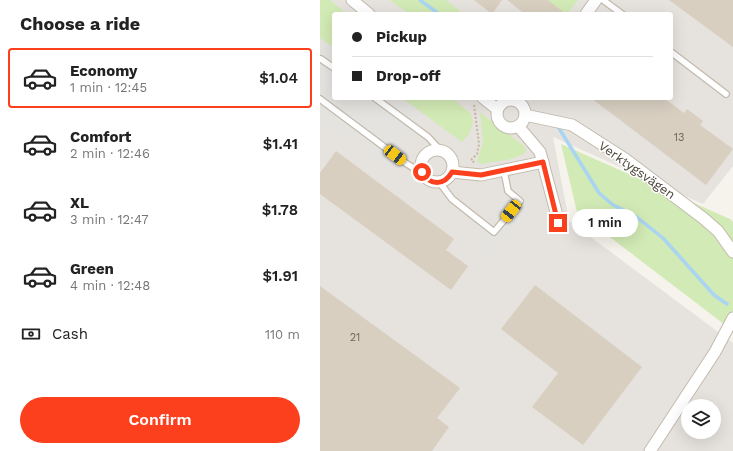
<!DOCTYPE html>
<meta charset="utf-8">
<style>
:root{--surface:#fff;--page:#f6f6f6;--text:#222;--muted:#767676;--line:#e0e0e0;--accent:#fc3f1d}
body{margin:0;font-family:"Work Sans",sans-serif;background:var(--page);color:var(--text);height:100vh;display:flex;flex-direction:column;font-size:15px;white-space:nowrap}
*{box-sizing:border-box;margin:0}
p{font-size:13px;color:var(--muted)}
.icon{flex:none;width:22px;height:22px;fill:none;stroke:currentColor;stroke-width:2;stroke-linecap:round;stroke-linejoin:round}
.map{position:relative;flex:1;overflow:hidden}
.sheet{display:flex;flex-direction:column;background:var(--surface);width:320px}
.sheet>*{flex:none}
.top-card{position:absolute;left:12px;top:12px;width:341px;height:88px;border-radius:4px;box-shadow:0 4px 16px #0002;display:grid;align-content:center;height:88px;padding:0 20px;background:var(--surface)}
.controls{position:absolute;left:361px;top:399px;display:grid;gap:8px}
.controls a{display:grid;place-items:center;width:40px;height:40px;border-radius:50%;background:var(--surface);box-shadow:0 4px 16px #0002;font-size:20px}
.end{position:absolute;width:18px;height:18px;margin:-9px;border:5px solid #fc3f1d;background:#fff;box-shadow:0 0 0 2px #fff}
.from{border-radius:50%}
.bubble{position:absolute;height:28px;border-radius:14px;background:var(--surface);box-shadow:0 4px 16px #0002;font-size:13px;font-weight:600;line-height:28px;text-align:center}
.car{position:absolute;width:12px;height:24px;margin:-12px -6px;border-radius:5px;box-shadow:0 0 3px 1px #0007;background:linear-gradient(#f5c518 24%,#345 0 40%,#f5c518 0 76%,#345 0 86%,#f5c518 0)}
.top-card b{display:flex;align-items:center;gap:14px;height:38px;font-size:15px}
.top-card b+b{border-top:1px solid var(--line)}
.top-card i{width:10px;height:10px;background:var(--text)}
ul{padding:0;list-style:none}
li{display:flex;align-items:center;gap:12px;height:60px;margin:0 8px 6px;padding:0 12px;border:2px solid transparent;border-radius:4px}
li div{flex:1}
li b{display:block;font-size:15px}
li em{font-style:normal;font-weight:600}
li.selected{border-color:var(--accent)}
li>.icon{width:36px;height:36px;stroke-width:1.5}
h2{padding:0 20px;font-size:18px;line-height:48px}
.pay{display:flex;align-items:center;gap:10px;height:44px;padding:0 20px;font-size:15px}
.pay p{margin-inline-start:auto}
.primary-button{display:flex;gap:8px;margin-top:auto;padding:8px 20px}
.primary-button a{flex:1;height:46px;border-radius:24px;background:var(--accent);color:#fff;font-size:16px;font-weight:600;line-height:46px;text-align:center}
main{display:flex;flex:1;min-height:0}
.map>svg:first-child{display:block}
.industrial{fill:#e6e2dd;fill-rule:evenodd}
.green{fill:#d2eab5}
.parking{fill:#e5e3e0}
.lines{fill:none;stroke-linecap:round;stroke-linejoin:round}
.stream{stroke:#a9d4f2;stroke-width:3.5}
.building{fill:#d8cfc1}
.service-casing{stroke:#c2bbae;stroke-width:8}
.minor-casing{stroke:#c2bbae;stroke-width:13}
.path{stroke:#c4b79f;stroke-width:2;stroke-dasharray:2 2;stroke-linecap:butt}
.service{stroke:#fff;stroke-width:5.5}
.minor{stroke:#fff;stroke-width:11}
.route{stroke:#fc3f1d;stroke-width:5}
.labels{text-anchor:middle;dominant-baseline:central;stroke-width:3;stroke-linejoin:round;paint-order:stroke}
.number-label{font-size:11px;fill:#6e675b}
.street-label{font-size:13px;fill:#4b4439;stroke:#fff}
</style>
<main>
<section class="sheet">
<h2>Choose a ride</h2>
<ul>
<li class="selected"><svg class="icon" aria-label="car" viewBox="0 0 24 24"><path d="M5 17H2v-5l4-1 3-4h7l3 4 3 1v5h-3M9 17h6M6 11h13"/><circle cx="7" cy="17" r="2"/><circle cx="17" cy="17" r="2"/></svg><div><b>Economy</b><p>1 min · 12:45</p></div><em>$1.04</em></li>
<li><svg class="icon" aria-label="car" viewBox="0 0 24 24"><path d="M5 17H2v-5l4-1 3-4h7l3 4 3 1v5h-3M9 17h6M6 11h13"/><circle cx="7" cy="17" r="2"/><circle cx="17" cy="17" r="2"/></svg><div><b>Comfort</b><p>2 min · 12:46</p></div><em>$1.41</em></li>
<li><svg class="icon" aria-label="car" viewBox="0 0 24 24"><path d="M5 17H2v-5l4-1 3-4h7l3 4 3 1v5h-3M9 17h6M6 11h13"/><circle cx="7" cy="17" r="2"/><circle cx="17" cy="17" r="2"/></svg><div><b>XL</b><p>3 min · 12:47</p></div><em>$1.78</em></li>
<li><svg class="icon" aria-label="car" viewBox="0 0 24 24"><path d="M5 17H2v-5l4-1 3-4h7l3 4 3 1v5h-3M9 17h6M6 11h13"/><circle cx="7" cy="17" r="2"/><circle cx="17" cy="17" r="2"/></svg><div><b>Green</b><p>4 min · 12:48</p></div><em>$1.91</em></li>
</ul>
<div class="pay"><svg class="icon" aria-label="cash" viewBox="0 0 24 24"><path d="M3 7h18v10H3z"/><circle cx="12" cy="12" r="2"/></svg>Cash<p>110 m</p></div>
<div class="primary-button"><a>Confirm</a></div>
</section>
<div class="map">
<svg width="413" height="451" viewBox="0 0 413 451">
<rect width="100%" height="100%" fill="#f6f3ec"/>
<path class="industrial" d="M 0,0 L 413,0 L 413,166 L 383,204 L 233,137 L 249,221 L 413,343 L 413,451 L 0,451 ZM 14,14 L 351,14 L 351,98 L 14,98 ZM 368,406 L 394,406 L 394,432 L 368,432 Z"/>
<g class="green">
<polygon points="0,0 10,0 27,14 14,14 14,48 0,38"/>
<polygon points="70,0 126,0 144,14 89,14"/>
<polygon points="228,0 258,0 247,14 237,14"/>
<polygon points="82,98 132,98 151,114 153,123 149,134 142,142"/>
<polygon points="160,112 204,146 206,150 204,154 191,159 161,164 157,161 163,142"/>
<polygon points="241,144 410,219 413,222 413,331 257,212"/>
</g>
<g class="parking">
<polygon points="0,38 14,48 14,98 82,98 108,118 68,169 44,152 50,143 44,139 38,147 11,128 0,141"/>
<polygon points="192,189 214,206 168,263 147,246"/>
</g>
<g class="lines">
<g class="stream">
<polyline points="100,0 119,14"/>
<polyline points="237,125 279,193 293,205 314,215 343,238 394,295 407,304"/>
</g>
</g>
<g class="building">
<polygon points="154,0 182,0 172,14"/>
<polygon points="187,0 228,0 246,14 205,14"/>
<polygon points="349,0 413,0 413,47"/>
<polygon points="271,98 344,98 364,113 367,109 383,121 380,125 413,149 386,185"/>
<polygon points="16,151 134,239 126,250 148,266 131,290 0,194 0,173"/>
<polygon points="215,285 322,367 263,445 212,407 238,373 181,329"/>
<polygon points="0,286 140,388 117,418 129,427 112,451 0,451"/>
</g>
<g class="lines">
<g class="service-casing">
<g id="service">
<polyline points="283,0 302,14"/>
<polyline points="351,52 406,94"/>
<polyline points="1,59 14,68"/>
<polyline points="55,98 108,137 120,150"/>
<polyline points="0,99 87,164 102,173"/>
<polyline points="120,183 132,199 174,232 200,201 188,191 184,171"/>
</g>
</g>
<g class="minor-casing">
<g id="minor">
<polyline points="32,0 49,14"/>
<polyline points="266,14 276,0"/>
<polyline points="163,98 177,109"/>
<circle cx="191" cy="114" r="14"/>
<polyline points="205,115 252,125 305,159 383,218 398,231 413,252"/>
<polyline points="198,126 220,152 239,223"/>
<circle cx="117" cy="166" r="16"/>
<polyline points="132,172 161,175 223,162"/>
<polyline points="330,451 395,352 413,318"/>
</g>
</g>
<polyline class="path" points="154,105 159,144 157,154 151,160 155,163"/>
<use href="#service" class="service"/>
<use href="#minor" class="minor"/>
</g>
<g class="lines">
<path class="route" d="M 102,172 C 110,186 124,186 132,172 L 161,175 L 223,162 L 238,223"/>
</g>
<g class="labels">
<g class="number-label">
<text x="359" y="137">13</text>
<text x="35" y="337">21</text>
</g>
<g class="street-label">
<text transform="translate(317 170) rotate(35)">Verktygsvägen</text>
</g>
</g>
</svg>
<div class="controls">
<a><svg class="icon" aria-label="layers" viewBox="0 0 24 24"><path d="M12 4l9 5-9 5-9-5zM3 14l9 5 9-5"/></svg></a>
</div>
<i class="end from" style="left:102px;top:172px"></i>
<i class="end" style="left:238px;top:223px"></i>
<div class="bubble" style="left:252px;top:209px;width:66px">1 min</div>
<i class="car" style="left:75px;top:155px;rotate:127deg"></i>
<i class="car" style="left:191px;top:211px;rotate:218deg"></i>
<div class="top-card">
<b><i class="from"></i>Pickup</b>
<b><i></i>Drop-off</b>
</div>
</div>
</main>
